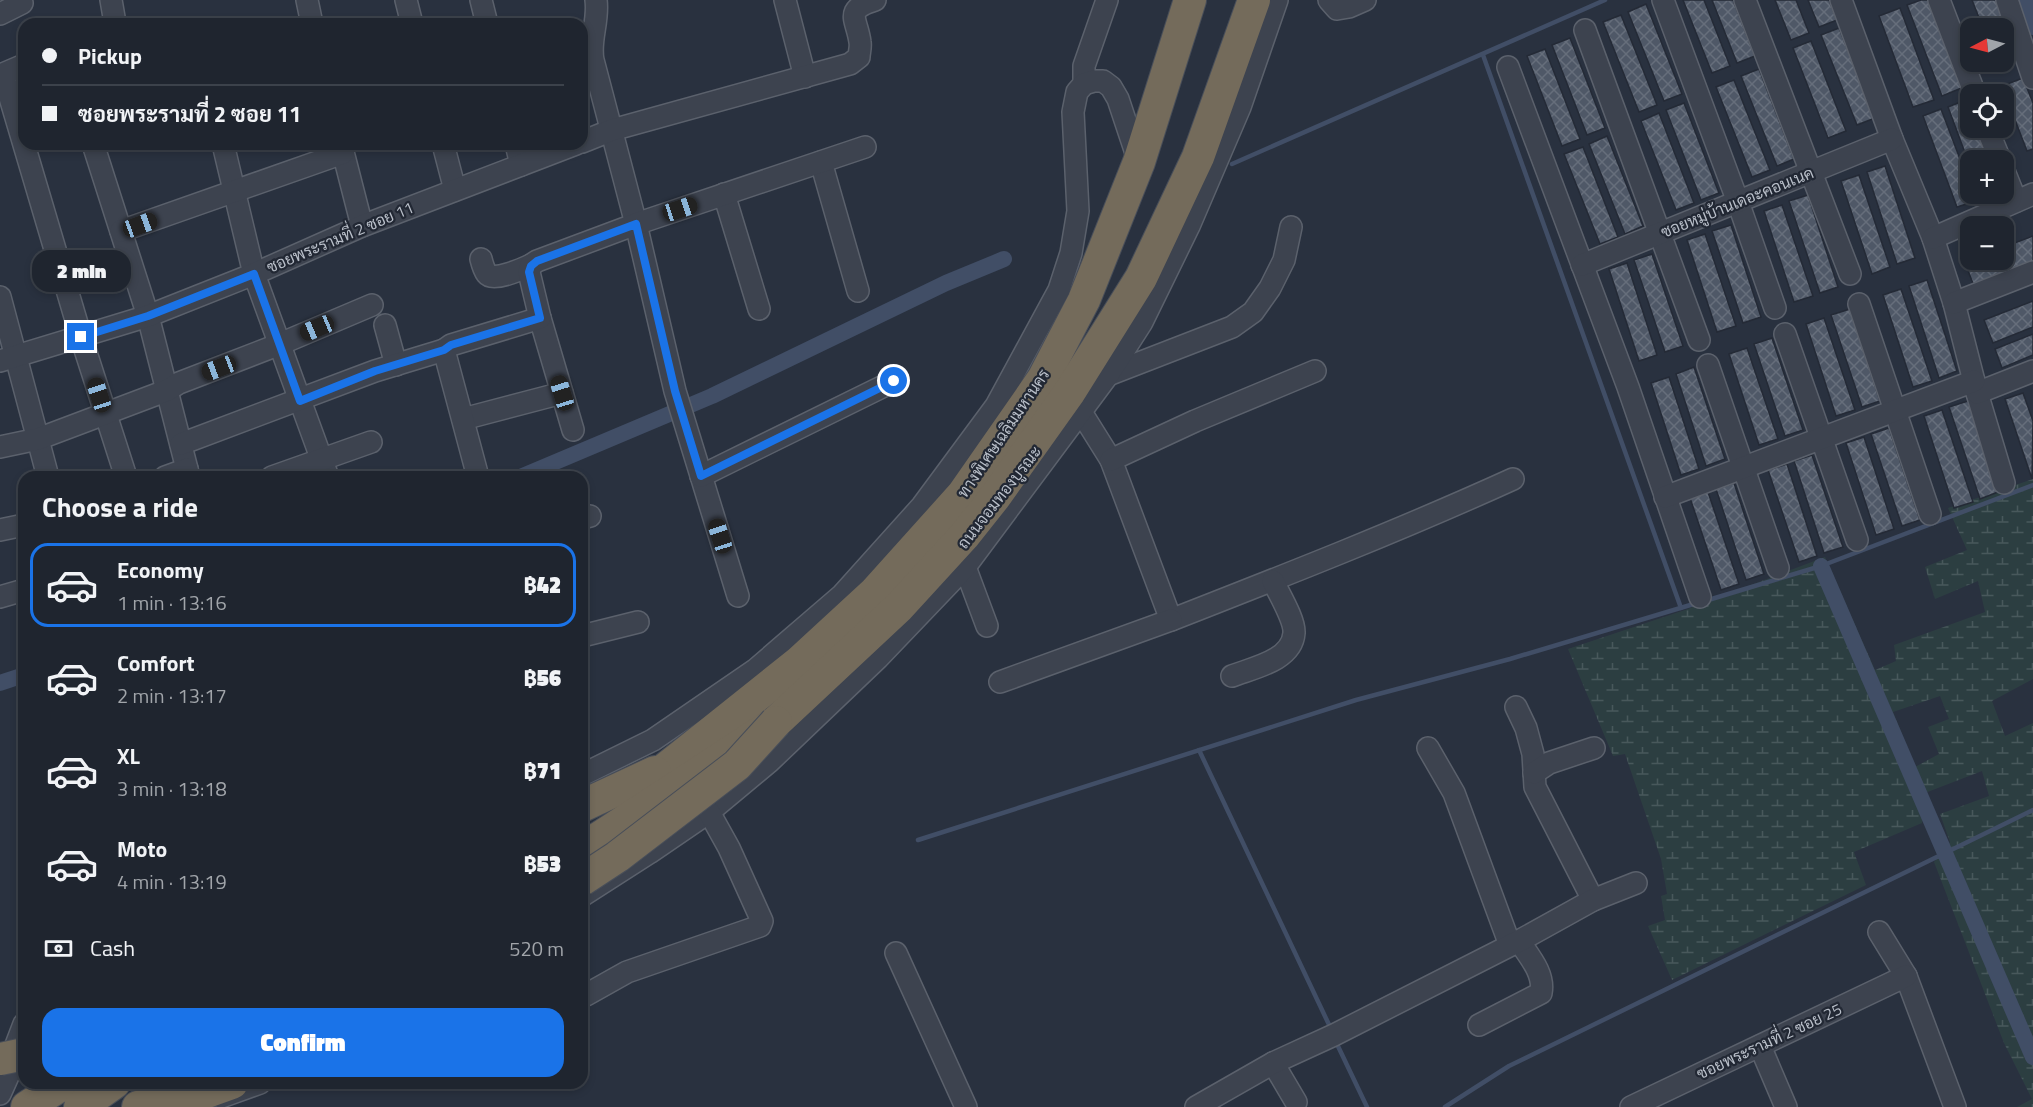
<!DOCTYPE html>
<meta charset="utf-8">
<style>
:root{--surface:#1f252f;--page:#2c313b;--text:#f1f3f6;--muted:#a1a5aa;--line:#3c424b;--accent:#1a73e8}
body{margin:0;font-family:"Titillium Web",Sarabun,sans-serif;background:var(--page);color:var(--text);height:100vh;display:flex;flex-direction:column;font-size:22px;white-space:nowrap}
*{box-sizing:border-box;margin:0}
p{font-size:20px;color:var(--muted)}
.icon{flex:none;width:33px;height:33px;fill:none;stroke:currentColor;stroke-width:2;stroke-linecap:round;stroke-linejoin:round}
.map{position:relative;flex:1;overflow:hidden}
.side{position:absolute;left:18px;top:471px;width:570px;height:618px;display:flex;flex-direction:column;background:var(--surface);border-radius:18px;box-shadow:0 3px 9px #0003,0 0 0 2px var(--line)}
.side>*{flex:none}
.banner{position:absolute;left:18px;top:18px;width:570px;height:132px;border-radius:18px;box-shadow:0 3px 9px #0003,0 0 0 2px var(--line);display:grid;align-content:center;height:132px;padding:0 24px;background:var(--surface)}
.needle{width:39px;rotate:264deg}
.fabs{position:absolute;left:1960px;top:18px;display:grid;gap:12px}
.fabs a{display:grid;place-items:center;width:54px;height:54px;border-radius:12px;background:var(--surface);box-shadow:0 3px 9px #0003,0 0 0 2px var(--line);font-size:30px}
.end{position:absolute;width:27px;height:27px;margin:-14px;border:8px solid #1a73e8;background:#fff;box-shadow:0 0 0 3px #fff}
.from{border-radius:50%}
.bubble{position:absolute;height:42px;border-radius:18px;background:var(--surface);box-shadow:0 3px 9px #0003,0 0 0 2px var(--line);font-size:20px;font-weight:800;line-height:42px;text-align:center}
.car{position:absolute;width:18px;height:36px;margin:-18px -9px;border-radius:8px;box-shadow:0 0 4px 2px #0007;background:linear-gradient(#222 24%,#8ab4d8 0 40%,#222 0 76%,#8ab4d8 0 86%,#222 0)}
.banner b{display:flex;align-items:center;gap:21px;height:57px;font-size:22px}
.banner b+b{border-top:2px solid var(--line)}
.banner i{width:15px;height:15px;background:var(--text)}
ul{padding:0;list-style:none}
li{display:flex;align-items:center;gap:18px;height:84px;margin:0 12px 9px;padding:0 12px;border:3px solid transparent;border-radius:18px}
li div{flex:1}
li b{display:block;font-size:22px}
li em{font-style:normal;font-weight:800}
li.selected{border-color:var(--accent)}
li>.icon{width:54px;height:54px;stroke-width:1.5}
h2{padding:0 24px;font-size:27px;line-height:72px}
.pay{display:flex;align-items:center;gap:15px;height:66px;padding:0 24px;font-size:22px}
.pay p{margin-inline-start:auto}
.action{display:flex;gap:12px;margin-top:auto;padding:12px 24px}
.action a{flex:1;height:69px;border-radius:18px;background:var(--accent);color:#fff;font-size:24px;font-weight:800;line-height:69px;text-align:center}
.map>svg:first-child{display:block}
.wetland{fill:url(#wetland-marsh);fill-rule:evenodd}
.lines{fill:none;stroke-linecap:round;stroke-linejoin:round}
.stream{stroke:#414e66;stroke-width:4.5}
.canal{stroke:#414e66;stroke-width:16}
.building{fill:url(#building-cross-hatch);stroke:#242a36;stroke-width:1.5}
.minor-casing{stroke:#5b616c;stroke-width:24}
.highway-casing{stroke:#484e59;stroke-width:34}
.minor{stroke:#3d434f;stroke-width:21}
.highway{stroke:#746b5b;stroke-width:32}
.highway-bridge-casing{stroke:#484e59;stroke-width:34;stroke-linecap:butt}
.highway-bridge{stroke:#746b5b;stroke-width:32}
.route{stroke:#1a73e8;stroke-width:8}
.labels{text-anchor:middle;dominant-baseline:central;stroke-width:4.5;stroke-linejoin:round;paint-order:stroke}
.street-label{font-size:16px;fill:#b9bfc9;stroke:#222834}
</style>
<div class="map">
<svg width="2033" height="1107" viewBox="0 0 2033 1107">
<defs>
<pattern id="wetland-marsh" width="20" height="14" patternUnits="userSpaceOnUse" patternTransform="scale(1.5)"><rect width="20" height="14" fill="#2c3e41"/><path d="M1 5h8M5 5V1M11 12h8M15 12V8" fill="none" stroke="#48585b"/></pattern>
<pattern id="building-cross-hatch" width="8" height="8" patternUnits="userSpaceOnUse" patternTransform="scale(1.5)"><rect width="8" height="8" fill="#4f5867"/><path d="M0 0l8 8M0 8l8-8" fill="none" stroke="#666e7b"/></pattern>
</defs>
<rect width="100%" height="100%" fill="#29313f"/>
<path class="wetland" d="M 2033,479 L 2033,679 L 1992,701 L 2005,736 L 2033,723 L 2033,1107 L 2017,1107 L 2032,1099 L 2004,1043 L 1934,862 L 1950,842 L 1940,814 L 1989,796 L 1982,771 L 1925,793 L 1922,823 L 1854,852 L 1866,885 L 1672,980 L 1648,926 L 1665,920 L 1661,896 L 1667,894 L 1661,859 L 1625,754 L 1613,756 L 1568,649 L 1685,610 L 1825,557 L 1875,670 L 1896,661 L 1894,645 L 1985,612 L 1978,581 L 1935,599 L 1925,567 L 1967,550 L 1948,508 ZM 1940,696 L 1949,719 L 1928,727 L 1939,754 L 1915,767 L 1893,712 Z"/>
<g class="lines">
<g class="stream">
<polyline points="1483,55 1681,608"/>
<polyline points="1232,164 1605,0"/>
<polyline points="1705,601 1821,566 2033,485"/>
<polyline points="1199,750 1332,1031"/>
<polyline points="918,840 1356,700 1510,659 1697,603"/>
<polyline points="1336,1042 1367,1107"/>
<polyline points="1445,1107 1509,1066 2033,810"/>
</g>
<g class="canal">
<polyline points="2025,0 2033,27"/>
<polyline points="520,477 712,396 946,283 1004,259"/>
<polyline points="1821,566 2033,1057"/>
<polyline points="0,683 24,675"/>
</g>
</g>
<g class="building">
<polygon points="1683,0 1704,0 1730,66 1712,73"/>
<polygon points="1712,0 1733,0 1755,56 1737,63"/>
<polygon points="1775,0 1796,0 1809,33 1791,40"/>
<polygon points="1808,0 1829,0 1837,20 1819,27"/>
<polygon points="1921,0 1931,0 1964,87 1942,96 1907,5"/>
<polygon points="1972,0 1997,0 2020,60 1998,69 1995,62 2004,62 2004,28 1983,28"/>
<polygon points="1646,4 1682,94 1664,101 1628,12"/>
<polygon points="1900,8 1934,100 1913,107 1879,16"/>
<polygon points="1621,15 1657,105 1639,112 1603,22"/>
<polygon points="1839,28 1875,118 1857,125 1821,35"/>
<polygon points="1570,38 1605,128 1587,135 1552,45"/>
<polygon points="1811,41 1846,131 1828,138 1793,48"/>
<polygon points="1545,49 1580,139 1562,146 1527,56"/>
<polygon points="1759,69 1794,159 1777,166 1741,76"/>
<polygon points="2023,78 2033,103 2033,149 2027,151 2002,86"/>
<polygon points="1734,80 1770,170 1752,177 1716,87"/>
<polygon points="1968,99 1971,107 1971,128 1979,128 1991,160 1971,160 1971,169 1948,107"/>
<polygon points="1684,103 1719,193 1701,200 1666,110"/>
<polygon points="1941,109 1971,188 1971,194 1973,194 1976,201 1957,207 1923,116"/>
<polygon points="1659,113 1694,203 1676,210 1641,121"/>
<polygon points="1607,136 1643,226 1625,234 1589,144"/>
<polygon points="1583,147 1618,237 1600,244 1564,154"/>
<polygon points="1885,166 1915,258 1897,264 1867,172"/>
<polygon points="1859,175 1890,267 1872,274 1841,181"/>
<polygon points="1808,195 1838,287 1820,293 1789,201"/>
<polygon points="1782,205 1813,296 1794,302 1764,211"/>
<polygon points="1731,225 1761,317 1743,323 1712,231"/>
<polygon points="1705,234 1736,326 1717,332 1687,240"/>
<polygon points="2033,236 2033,263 1974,286 1965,263 1973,260 2004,260 2004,247"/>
<polygon points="1652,254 1683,346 1665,352 1634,260"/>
<polygon points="1627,263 1657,355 1639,361 1609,269"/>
<polygon points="1927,280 1957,371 1939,378 1909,286"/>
<polygon points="1901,289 1932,381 1913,387 1883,295"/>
<polygon points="2033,301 2033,327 1993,343 1984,320"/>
<polygon points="1850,309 1880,401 1862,407 1831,315"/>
<polygon points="1824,318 1855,410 1836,416 1806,324"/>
<polygon points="2033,334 2033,355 2002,368 1995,349"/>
<polygon points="1772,338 1803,430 1785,436 1754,344"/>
<polygon points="1747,348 1778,439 1759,445 1729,354"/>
<polygon points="1694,367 1725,459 1706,466 1676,374"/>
<polygon points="1669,377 1699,469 1681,475 1651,383"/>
<polygon points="2023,393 2033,421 2032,479 2005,399"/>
<polygon points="1968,401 1998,492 1980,499 1949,407"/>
<polygon points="1942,410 1973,502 1954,508 1924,416"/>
<polygon points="1889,428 1920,520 1902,526 1871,434"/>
<polygon points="1864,437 1894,529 1876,535 1846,443"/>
<polygon points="1812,455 1843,547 1824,553 1794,461"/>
<polygon points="1787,464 1817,556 1799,562 1768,470"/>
<polygon points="1734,483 1764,574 1746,580 1716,489"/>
<polygon points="1708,492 1739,584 1721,590 1690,498"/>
</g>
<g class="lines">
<g class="minor-casing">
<g id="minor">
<polyline points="111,0 115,23"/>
<polyline points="307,0 312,24"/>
<polyline points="406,0 412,24"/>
<polyline points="481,0 487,24"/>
<path d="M 596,0 C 599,21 589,40 593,60 L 636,224 L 675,391 L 738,596"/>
<polyline points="785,0 805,77"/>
<polyline points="1329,0 1337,9 1349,7 1365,0"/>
<polyline points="1663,0 1738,202 1775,308"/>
<polyline points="1745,0 1850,274"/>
<polyline points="1841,0 1892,139 1933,238 1954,303 1977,393 2004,483"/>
<polyline points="1939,0 1975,94"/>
<polyline points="2007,0 2033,78"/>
<polyline points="0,14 22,3"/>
<polyline points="1585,30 1699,340"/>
<polyline points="24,65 3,74 81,337 126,477"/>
<polyline points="1508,67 1628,387 1700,597"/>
<polyline points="1084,84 1084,66 1107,0"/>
<polyline points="1987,128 2000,160"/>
<path d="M 582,142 L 612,130 L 850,64 L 859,57 C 859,53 861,47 860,42 C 857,19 843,10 875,0"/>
<polyline points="93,144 148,316 189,477"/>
<polyline points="223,144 254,274 328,477"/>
<polyline points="341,144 362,226"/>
<polyline points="443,144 455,190"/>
<polyline points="516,144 521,165"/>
<polyline points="821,162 858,291"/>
<polyline points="2004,171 2016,201"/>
<polyline points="724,194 759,309"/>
<polyline points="121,231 343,153"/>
<polyline points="1933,238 2033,194"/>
<path d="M 481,259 C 482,263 484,270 487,274 C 493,282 522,269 531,265"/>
<polyline points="1582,265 1892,139"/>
<polyline points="0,297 48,477"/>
<polyline points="1954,303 2033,272"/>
<polyline points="1859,304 1930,514"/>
<polyline points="385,325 396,365"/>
<polyline points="1785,334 1857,540"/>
<polyline points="0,361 148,316 254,274 362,226 576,144"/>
<polyline points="1708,365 1778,568"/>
<polyline points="1108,375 1232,327 1253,312 1270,288 1284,260 1291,227"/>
<polyline points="1977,393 2033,371"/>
<path d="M 1081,412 L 1111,460 L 1171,620 C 1286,575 1401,530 1513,479"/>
<polyline points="463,419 562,393"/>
<polyline points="573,430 540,318 529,272 531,265 537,261 636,224 865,147"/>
<polyline points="181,444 375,371 444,350"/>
<polyline points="0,447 38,439 168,390 179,383 280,344 372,305"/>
<polyline points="1111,460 1195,421 1315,371"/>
<polyline points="701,476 894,381"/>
<polyline points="165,477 187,469"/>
<polyline points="272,477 371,442"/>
<polyline points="478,477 444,350 451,345 540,318"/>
<polyline points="1665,497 1974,381"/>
<polyline points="582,518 590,516"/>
<polyline points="0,530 24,525"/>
<polyline points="965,567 987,626"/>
<polyline points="0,597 24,590"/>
<polyline points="582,636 638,622"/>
<path d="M 1232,676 C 1252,668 1292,661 1294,633 C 1295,620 1279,594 1273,581"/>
<polyline points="1000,682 1171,620"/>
<polyline points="1516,707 1526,728 1533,754 1535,787 1593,900"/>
<polyline points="1428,748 1454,793 1510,945"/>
<polyline points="1534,773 1549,763 1594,748"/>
<polyline points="582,775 653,740 755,670 842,595 922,506 996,406 1059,290 1071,253 1078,211 1073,112 1077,92 1084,84 1094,81 1103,81 1111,87 1118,99 1139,162"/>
<polyline points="582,896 649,853 709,812 769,762 878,658 965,567 1108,375 1142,322 1189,226 1240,107 1277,0"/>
<polyline points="1879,932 1906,976 1955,1107"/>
<polyline points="896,953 966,1107"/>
<polyline points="586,995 627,972 760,926 762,921 729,848 709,812"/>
<path d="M 1479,1025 L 1541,993 C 1545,974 1529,956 1519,941"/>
<polyline points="1760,1046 1786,1107"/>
<polyline points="1273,1063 1296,1102"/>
<polyline points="0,1094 13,1065 16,1045 24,1024"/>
<polyline points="221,1097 260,1083"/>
<polyline points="1196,1107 1273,1063 1334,1035 1519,941 1593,900 1636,883"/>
<polyline points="1631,1107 1906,976"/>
</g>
</g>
<g class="highway-casing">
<g id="highway">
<polyline points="640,789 799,662 875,592 963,494 1043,379 1084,300 1139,162 1190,0"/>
<polyline points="582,806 655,772"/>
<polyline points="582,849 776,722 899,607 964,536 995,497 1069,393 1141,278 1198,157 1254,0"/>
<polyline points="27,1107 64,1083"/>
<polyline points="80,1107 114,1083"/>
<polyline points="138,1107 204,1093 232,1083"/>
</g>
</g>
<use href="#minor" class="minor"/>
<use href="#highway" class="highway"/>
<g class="highway-bridge-casing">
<g id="highway-bridge">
<polyline points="582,880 617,857 737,765 776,722"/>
<polyline points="0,1059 24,1054"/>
</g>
</g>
<use href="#highway-bridge" class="highway-bridge"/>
</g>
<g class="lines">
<polyline class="route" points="81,337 148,316 254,274 300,401 375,371 444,350 451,345 540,318 529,272 531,266 537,261 636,224 675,391 701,476 894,381"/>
</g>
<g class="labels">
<g class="street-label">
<text transform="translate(1737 202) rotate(-22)">ซอยหมู่บ้านเดอะคอนเนค</text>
<text transform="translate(340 237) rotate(-23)">ซอยพระรามที่ 2 ซอย 11</text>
<text transform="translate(1003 433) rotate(-56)">ทางพิเศษเฉลิมมหานคร</text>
<text transform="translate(999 497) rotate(-52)">ถนนจอมทองบูรณะ</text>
<text transform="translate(1769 1041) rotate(-25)">ซอยพระรามที่ 2 ซอย 25</text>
</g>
</g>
</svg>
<div class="fabs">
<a><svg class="needle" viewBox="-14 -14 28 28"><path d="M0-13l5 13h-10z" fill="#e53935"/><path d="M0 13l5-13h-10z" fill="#a1a5aa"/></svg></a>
<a><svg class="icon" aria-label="locate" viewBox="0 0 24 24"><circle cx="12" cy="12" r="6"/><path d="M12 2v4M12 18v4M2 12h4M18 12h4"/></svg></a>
<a>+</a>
<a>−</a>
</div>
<i class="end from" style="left:894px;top:381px"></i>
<i class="end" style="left:81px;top:337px"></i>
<div class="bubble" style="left:32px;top:250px;width:99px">2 min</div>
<i class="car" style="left:680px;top:209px;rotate:72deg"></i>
<i class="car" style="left:140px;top:225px;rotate:70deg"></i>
<i class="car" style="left:317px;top:328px;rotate:247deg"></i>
<i class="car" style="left:219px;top:368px;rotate:249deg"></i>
<i class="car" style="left:562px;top:393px;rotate:343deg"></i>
<i class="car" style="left:99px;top:395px;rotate:342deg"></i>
<i class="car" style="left:720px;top:536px;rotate:342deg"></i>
<div class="banner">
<b><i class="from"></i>Pickup</b>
<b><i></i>ซอยพระรามที่ 2 ซอย 11</b>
</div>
<section class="side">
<h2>Choose a ride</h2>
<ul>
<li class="selected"><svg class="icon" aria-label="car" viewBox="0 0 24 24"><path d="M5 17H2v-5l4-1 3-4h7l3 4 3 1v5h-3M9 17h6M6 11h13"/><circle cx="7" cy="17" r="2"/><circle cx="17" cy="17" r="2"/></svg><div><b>Economy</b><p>1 min · 13:16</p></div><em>฿42</em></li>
<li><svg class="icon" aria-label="car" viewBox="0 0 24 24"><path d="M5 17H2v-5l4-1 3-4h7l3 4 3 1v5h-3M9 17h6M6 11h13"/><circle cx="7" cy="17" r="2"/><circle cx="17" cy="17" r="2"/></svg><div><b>Comfort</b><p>2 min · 13:17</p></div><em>฿56</em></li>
<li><svg class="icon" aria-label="car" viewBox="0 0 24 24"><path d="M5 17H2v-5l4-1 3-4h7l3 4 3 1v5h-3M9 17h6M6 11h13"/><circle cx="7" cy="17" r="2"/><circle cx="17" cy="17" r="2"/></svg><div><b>XL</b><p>3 min · 13:18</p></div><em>฿71</em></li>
<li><svg class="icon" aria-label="car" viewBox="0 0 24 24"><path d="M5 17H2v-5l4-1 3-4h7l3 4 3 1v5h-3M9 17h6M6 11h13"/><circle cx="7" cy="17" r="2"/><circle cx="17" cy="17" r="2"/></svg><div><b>Moto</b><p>4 min · 13:19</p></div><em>฿53</em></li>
</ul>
<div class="pay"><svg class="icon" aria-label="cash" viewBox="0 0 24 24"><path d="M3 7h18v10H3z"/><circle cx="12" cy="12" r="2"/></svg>Cash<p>520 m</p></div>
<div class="action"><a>Confirm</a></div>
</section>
</div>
